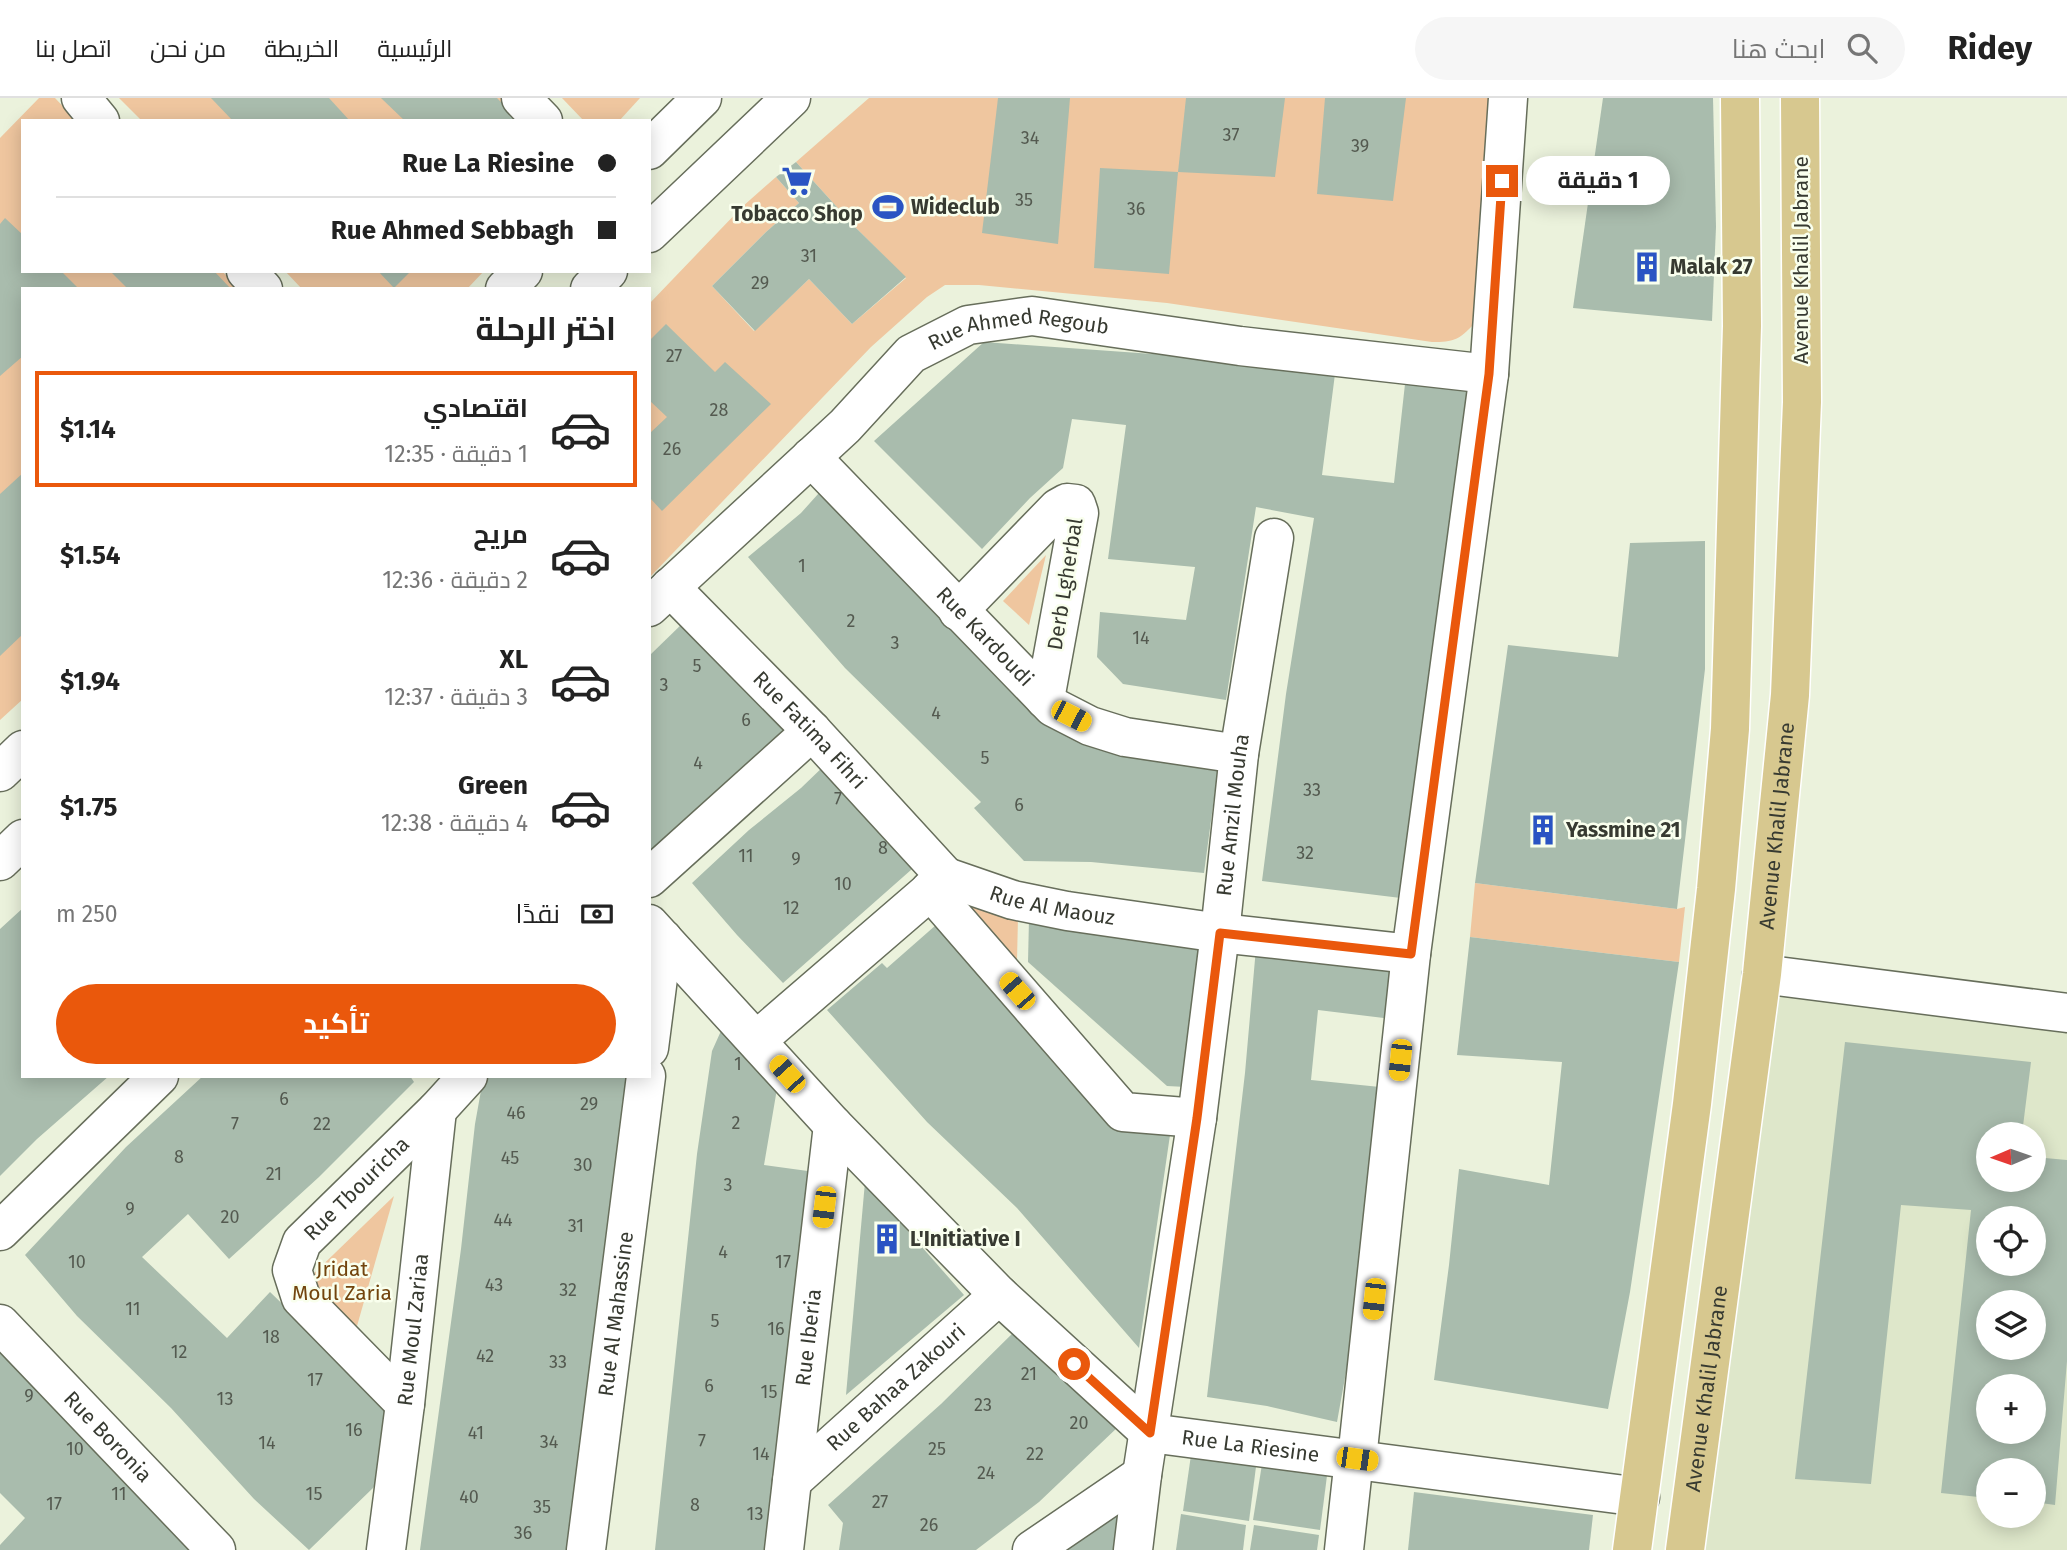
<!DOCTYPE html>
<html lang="ar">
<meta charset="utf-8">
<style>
:root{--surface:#fff;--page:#f6f6f6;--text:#222;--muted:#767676;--line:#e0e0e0;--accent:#ea580c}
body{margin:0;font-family:"Fira Sans",Cairo,sans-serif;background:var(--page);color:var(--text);direction:rtl;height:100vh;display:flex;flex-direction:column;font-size:26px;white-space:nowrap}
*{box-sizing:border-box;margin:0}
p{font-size:23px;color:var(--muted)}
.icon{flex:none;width:38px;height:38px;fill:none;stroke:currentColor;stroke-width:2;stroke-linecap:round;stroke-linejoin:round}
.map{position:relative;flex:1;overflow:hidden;direction:ltr}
.sheet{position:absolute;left:21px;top:189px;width:630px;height:791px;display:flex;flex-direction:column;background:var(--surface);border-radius:0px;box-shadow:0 4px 18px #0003;direction:rtl}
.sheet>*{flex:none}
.guide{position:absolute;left:21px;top:21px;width:630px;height:154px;border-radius:0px;box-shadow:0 4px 18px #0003;direction:rtl;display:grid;align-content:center;height:154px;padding:0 35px;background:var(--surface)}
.needle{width:46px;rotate:268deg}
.tools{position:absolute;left:1976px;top:1024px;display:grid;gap:14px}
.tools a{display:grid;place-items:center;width:70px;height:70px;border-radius:50%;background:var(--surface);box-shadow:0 4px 18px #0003;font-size:35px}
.end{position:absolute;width:32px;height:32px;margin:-16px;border:9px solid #ea580c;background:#fff;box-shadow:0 0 0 4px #fff}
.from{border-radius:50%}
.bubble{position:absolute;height:49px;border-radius:24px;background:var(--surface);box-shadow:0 4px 18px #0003;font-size:23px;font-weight:700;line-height:49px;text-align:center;direction:rtl}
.car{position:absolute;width:21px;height:42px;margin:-21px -10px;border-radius:9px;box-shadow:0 0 5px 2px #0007;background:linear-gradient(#f5c518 24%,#345 0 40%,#f5c518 0 76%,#345 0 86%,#f5c518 0)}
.guide b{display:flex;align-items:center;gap:24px;height:66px;font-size:26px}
.guide b+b{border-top:2px solid var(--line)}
.guide i{width:18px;height:18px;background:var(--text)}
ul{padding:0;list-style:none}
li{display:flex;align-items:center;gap:21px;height:116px;margin:0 14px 10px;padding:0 21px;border:4px solid transparent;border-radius:0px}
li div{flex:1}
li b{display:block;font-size:26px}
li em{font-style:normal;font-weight:700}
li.on{border-color:var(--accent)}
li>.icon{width:63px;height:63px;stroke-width:1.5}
h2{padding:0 35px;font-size:32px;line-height:84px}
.pay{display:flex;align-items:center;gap:18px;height:77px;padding:0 35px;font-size:26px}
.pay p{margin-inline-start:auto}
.button{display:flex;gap:14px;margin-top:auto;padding:14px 35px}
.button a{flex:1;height:80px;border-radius:42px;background:var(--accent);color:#fff;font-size:28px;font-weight:700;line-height:80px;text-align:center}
header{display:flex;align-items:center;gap:42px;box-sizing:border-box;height:98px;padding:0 35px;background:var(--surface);border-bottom:2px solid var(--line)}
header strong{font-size:33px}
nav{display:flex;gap:38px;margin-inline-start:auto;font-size:24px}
.search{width:490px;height:63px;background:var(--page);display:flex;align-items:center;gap:18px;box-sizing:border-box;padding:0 24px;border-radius:38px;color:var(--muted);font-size:26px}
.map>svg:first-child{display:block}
.built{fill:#dee7ca;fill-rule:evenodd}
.green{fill:#efc69f}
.building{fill:#a9bcad;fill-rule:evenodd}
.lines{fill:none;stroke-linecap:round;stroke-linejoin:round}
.street-casing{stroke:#676e5b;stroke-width:41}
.secondary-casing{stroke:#676e5b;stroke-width:41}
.primary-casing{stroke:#fff;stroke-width:41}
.street{stroke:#fff;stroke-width:38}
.secondary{stroke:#fff;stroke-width:38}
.primary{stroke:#d7c88f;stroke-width:38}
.route{stroke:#ea580c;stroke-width:9}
.labels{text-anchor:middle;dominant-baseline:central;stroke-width:5;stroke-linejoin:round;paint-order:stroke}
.number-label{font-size:18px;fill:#545a50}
.poi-label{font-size:21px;font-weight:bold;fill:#373a31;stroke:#f9ffed;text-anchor:start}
.street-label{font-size:21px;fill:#373a31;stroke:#f9ffed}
.park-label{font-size:21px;fill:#72440d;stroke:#f9ffed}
</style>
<header>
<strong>Ridey</strong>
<div class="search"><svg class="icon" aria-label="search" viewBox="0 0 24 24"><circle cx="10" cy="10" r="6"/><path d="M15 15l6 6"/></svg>ابحث هنا</div>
<nav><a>الرئيسية</a><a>الخريطة</a><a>من نحن</a><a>اتصل بنا</a></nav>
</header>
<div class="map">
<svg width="2067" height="1452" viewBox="0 0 2067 1452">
<rect width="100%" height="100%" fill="#ebf2dc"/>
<path class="built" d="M 1762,876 L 2067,915 L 2067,1452 L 1685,1452 ZM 1988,1036 L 2034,1036 L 2034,1082 L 1988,1082 ZM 1988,1120 L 2034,1120 L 2034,1166 L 1988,1166 ZM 1988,1204 L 2034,1204 L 2034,1250 L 1988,1250 ZM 1988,1288 L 2034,1288 L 2034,1334 L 1988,1334 ZM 1988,1372 L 2034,1372 L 2034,1418 L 1988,1418 Z"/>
<g class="green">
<polygon points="39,0 55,0 77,23 23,23 23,173 222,173 239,191 23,191 23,601 0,622 0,40"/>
<polygon points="119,0 506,0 527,23 142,23"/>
<polygon points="562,0 640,0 619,23 584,23"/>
<path d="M 869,0 L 1493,0 L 1474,226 C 1459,242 1454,244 1432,244 L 1167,205 L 979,187 L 945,187 L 927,199 L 871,249 L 649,480 L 649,206 L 742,109 L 776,79 L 799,105 L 766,134 L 712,188 L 754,233 L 809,181 L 852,226 L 906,180 L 856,130 L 796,64 Z"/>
<polygon points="285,173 484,173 467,191 302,191"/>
<polygon points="1046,457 1029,527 1003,503"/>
<polygon points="1475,785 1677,811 1685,809 1679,864 1470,839"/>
<polygon points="951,794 1018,819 1017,862"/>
<polygon points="394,1098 357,1228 305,1184"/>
</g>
<g class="building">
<polygon points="211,0 329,0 350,23 233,23"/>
<polygon points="381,0 497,0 519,23 405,23"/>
<polygon points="998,0 1070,0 1058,146 982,135"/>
<polygon points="1186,0 1285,0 1275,79 1178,74"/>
<polygon points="1325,0 1406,0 1393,103 1317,96"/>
<polygon points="1603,0 1713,0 1716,129 1712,223 1573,210"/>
<polygon points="796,64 856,130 906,179 852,226 809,181 755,233 712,188 766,134 799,105 776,79"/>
<polygon points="1100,70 1178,74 1169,176 1094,170"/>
<polygon points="5,120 23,137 23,173 61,173 79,191 23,191 23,258 0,278 0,126"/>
<polygon points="110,173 214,173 231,191 128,191"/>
<polygon points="378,173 411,173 394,190"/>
<polygon points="666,226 715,274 725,264 771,306 662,413 649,399 649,336 667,319 649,302 649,243"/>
<polygon points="984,244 1209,260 1335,276 1322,377 1394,385 1406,277 1478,287 1409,801 1262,783 1286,596 1314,420 1256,409 1226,602 1123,586 1097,559 1100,514 1186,522 1195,469 1108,461 1126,327 1072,321 1063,370 1030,400 982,451 874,343"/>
<polygon points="23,375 23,536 0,558 0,396"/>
<polygon points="827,386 1015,587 1219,663 1204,775 1091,764 1024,763 974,710 981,704 845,570 748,459 801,415"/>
<polygon points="1705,443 1705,571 1677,811 1475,785 1508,547 1618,559 1630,445"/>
<polygon points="685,523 790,627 654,753 649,748 649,558"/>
<polygon points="827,665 920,764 783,885 737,837 692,785 749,732 801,690"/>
<polygon points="23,810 23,978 109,978 37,1041 0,1078 0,831"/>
<polygon points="1029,821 1204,850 1186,989 1167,988 1028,864"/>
<polygon points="936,827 1068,982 1118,1033 1170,1037 1139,1250 1017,1110 927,1024 827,912 882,865 887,870"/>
<polygon points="1470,839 1679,864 1630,1194 1608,1311 1434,1282 1449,1167 1459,1071 1549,1087 1562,964 1457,957"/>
<polygon points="1256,850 1398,864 1392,921 1318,912 1311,982 1380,989 1352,1241 1337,1324 1267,1308 1207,1299 1245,975"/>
<polygon points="725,924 779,979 764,1067 815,1074 775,1452 655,1452 697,1056 712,953"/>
<path d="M 1845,944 L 2031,964 L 2022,1036 L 1988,1036 L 1988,1082 L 2034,1082 L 2034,1059 L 2067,1062 L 2067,1263 L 2055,1407 L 2034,1404 L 2034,1372 L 1988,1372 L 1988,1400 L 1941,1395 L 1971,1112 L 1901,1107 L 1871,1386 L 1795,1381 ZM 1988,1120 L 2034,1120 L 2034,1166 L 1988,1166 ZM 1988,1204 L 2034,1204 L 2034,1250 L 1988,1250 ZM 1988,1288 L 2034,1288 L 2034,1334 L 1988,1334 Z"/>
<polygon points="203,978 410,978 414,984 319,1079 229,1161 188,1116 142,1159 227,1240 270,1194 392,1312 388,1364 373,1390 309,1452 254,1401 171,1310 77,1218 25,1157 126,1049"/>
<polygon points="490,978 626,978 568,1452 420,1452 461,1151 475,1026 482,987"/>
<polygon points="865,1084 964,1197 846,1297"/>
<polygon points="1019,1229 1119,1328 1039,1404 976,1452 839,1452 843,1425 828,1407 941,1306"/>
<polygon points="0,1238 203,1452 0,1452 0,1447 25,1420 0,1395"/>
<polygon points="1192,1350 1257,1361 1249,1423 1183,1413"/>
<polygon points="1263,1360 1328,1370 1320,1432 1253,1422"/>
<polygon points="1414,1394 1593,1417 1589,1452 1408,1452"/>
<polygon points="1181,1416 1246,1427 1243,1452 1176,1452"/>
<polygon points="1108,1417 1128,1419 1124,1452 1058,1452"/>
<polygon points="1254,1427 1319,1437 1317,1452 1250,1452"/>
</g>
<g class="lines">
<g class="street-casing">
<g id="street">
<polyline points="81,0 100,23"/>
<polyline points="521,0 543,23"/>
<polyline points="246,173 263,191"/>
<path id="s1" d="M 811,359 L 1053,609 L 1090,628 L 1125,639 L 1239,656"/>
<path id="s2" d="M 670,489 L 812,633 L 946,779"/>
<path id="s3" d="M 649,509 L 845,328 L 911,256 L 968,227 L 1032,218 L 1240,248 L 1489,276"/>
<polyline points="958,513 1058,410 1067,405 1076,406 1079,415 1045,601"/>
<polyline points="649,780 812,633"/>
<polyline points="930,792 1123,1014 1197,1020"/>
<path id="s4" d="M 649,826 L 833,1027 L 999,1197 L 1150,1335 L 1640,1399"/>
<polyline points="1762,876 2067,915"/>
<path id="s5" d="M 757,942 L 946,779 L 1013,802 L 1067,813 L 1220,835 L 1411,856"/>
<polyline points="649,950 663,841"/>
<polyline points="0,1133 159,978"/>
<path id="s6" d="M 0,1226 L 216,1452"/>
<path id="s7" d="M 405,1306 L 301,1200 L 292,1172 L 302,1144 L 437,1012 L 468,978"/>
<path id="s8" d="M 792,1383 L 999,1197"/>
<path id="s9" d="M 386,1452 L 405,1306 L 437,1012"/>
<path id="s10" d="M 586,1452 L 646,978"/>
<path id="s11" d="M 784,1452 L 833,1027"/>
<polyline points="1032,1452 1142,1377"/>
<path id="s12" d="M 1133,1452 L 1142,1377 L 1197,1020 L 1220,835 L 1239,656 L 1274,440"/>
<polyline points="1344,1452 1352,1379 1357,1361 1411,856 1489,276 1508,0"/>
</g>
</g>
<g class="secondary-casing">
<g id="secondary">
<polyline points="649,52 702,0"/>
<polyline points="649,135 791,0"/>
<polyline points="505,191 523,173"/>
<polyline points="590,191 608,173"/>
<polyline points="0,674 23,652"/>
<polyline points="0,763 23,741"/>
</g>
</g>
<g class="primary-casing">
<g id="primary">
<polyline points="1632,1452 1692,1006 1716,791 1730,631 1742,228 1740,0"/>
<path id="s13" d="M 1685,1452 L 1762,876 L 1790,597 L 1802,304 L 1800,0"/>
</g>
</g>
<use href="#street" class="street"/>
<use href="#secondary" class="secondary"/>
<use href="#primary" class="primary"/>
</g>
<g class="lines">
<polyline class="route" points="1074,1266 1150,1335 1197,1020 1220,835 1411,856 1489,276 1502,83"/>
</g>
<defs>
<g id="supermarket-bare" transform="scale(2.415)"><path d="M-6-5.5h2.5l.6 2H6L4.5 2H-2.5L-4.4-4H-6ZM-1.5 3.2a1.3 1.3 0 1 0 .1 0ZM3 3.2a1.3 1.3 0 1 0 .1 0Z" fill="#2a54c3" stroke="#f9ffed" stroke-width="2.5" paint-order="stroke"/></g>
<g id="stadium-bare" transform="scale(2.415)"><path d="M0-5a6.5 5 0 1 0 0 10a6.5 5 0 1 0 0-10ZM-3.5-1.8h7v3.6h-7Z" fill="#2a54c3" stroke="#f9ffed" stroke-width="2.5" paint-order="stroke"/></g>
<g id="building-bare" transform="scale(2.415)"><path d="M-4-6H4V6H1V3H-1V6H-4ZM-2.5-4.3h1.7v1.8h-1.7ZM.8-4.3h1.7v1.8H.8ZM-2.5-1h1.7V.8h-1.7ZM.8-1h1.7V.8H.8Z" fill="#2a54c3" stroke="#f9ffed" stroke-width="2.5" paint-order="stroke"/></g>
</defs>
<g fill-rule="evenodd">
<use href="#supermarket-bare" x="797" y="83"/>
<use href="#stadium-bare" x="888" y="109"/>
<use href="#building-bare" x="1647" y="169"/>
<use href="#building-bare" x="1543" y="732"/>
<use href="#building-bare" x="887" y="1141"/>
</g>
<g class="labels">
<g class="number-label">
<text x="1231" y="37">37</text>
<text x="1030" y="40">34</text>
<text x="1360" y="48">39</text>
<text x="1024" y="102">35</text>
<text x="1136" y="111">36</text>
<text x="809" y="158">31</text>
<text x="760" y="185">29</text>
<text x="674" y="258">27</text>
<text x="719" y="312">28</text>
<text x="672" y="351">26</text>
<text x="802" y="468">1</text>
<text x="851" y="523">2</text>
<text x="1141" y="540">14</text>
<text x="895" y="545">3</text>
<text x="697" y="568">5</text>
<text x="664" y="587">3</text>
<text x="936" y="615">4</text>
<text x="746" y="622">6</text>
<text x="985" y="660">5</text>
<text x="698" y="665">4</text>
<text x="1312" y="692">33</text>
<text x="838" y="701">7</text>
<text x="1019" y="707">6</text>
<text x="883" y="750">8</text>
<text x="1305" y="755">32</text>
<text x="746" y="758">11</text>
<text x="796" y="761">9</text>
<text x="843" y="786">10</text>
<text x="791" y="810">12</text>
<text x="738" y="966">1</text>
<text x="284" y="1001">6</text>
<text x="589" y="1006">29</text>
<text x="516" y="1015">46</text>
<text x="736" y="1025">2</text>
<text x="235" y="1026">7</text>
<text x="322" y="1026">22</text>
<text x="179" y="1059">8</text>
<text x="510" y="1060">45</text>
<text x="583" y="1067">30</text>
<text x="274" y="1076">21</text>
<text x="728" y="1087">3</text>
<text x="130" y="1111">9</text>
<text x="230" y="1119">20</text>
<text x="503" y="1122">44</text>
<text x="576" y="1128">31</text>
<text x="723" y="1154">4</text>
<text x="77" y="1164">10</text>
<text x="783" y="1164">17</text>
<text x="494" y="1187">43</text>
<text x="568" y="1192">32</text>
<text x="133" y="1211">11</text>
<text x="715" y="1223">5</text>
<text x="776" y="1231">16</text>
<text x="271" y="1239">18</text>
<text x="179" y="1254">12</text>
<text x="485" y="1258">42</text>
<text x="558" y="1264">33</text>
<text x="1029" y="1276">21</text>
<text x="315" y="1282">17</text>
<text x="709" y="1288">6</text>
<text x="769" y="1294">15</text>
<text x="29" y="1298">9</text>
<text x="225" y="1301">13</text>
<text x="983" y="1307">23</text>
<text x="1079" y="1325">20</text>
<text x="354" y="1332">16</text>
<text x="476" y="1335">41</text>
<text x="702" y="1343">7</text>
<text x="549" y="1344">34</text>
<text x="267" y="1345">14</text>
<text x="75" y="1351">10</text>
<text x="937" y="1351">25</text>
<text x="761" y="1356">14</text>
<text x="1035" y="1356">22</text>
<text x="986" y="1375">24</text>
<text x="119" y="1396">11</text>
<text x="314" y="1396">15</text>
<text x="469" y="1399">40</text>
<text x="880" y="1404">27</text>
<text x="54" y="1406">17</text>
<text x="695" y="1407">8</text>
<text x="542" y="1409">35</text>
<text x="755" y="1416">13</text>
<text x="929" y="1427">26</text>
<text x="523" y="1435">36</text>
</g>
<g class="poi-label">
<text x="911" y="109">Wideclub</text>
<text x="797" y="116" text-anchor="middle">Tobacco Shop</text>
<text x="1670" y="169">Malak 27</text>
<text x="1566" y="732">Yassmine 21</text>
<text x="910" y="1141">L'Initiative I</text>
</g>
<g class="street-label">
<text transform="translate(1801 162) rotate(-90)">Avenue Khalil Jabrane</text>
<text stroke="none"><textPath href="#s3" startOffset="478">Rue Ahmed Regoub</textPath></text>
<text transform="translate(1065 486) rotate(-81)">Derb Lgherbal</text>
<text stroke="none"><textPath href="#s1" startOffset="250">Rue Kardoudi</textPath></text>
<text stroke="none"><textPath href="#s2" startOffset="200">Rue Fatima Fihri</textPath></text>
<text stroke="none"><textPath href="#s12" startOffset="742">Rue Amzil Mouha</textPath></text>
<text stroke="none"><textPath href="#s13" startOffset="730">Avenue Khalil Jabrane</textPath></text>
<text stroke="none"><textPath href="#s5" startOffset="360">Rue Al Maouz</textPath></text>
<text stroke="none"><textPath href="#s7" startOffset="284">Rue Tbouricha</textPath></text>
<text stroke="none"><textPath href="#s10" startOffset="238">Rue Al Mahassine</textPath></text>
<text stroke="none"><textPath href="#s9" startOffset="222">Rue Moul Zariaa</textPath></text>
<text stroke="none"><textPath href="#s11" startOffset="214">Rue Iberia</textPath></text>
<text stroke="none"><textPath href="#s8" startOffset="140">Rue Bahaa Zakouri</textPath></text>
<text stroke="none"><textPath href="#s13" startOffset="163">Avenue Khalil Jabrane</textPath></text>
<text stroke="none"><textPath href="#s6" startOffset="156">Rue Boronia</textPath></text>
<text stroke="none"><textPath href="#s4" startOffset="816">Rue La Riesine</textPath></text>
</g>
<g class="park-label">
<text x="342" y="1171">Jridat<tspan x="342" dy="24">Moul Zaria</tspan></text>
</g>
</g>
</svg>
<div class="tools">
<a><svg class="needle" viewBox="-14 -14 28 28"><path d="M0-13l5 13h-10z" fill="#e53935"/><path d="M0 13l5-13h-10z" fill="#767676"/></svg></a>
<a><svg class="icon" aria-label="locate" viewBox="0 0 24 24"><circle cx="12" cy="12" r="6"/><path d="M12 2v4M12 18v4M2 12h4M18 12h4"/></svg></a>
<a><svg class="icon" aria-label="layers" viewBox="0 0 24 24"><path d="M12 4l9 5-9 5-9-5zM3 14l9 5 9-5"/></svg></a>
<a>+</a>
<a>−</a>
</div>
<i class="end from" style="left:1074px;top:1266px"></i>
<i class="end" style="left:1502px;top:83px"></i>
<div class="bubble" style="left:1526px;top:58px;width:144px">1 دقيقة</div>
<i class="car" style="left:1071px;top:618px;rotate:117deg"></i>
<i class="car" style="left:1017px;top:893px;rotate:319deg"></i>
<i class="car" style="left:1400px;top:962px;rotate:186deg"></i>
<i class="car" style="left:787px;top:976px;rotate:318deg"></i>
<i class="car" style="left:824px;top:1109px;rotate:187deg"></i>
<i class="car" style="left:1374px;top:1201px;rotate:186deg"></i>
<i class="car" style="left:1357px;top:1361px;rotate:98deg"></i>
<div class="guide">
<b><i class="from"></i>Rue La Riesine</b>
<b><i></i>Rue Ahmed Sebbagh</b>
</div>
<section class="sheet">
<h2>اختر الرحلة</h2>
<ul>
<li class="on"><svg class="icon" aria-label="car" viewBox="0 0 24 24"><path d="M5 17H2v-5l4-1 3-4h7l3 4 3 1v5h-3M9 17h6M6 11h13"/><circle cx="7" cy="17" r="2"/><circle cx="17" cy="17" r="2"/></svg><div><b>اقتصادي</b><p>1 دقيقة · 12:35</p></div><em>$1.14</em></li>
<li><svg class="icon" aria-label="car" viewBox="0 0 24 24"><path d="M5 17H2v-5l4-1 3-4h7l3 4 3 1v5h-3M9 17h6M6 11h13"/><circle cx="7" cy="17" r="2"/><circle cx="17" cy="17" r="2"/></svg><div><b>مريح</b><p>2 دقيقة · 12:36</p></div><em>$1.54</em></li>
<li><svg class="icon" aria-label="car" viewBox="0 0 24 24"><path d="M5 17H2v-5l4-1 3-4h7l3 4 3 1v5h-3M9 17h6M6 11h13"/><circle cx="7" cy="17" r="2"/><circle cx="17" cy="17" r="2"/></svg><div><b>XL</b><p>3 دقيقة · 12:37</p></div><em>$1.94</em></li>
<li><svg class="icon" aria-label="car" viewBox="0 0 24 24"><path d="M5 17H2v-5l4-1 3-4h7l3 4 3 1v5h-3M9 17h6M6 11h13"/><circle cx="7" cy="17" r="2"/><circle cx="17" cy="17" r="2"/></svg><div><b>Green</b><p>4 دقيقة · 12:38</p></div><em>$1.75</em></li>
</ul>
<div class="pay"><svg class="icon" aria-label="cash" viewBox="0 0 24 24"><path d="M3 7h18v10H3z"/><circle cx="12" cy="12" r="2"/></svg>نقدًا<p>250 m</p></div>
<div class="button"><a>تأكيد</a></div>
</section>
</div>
